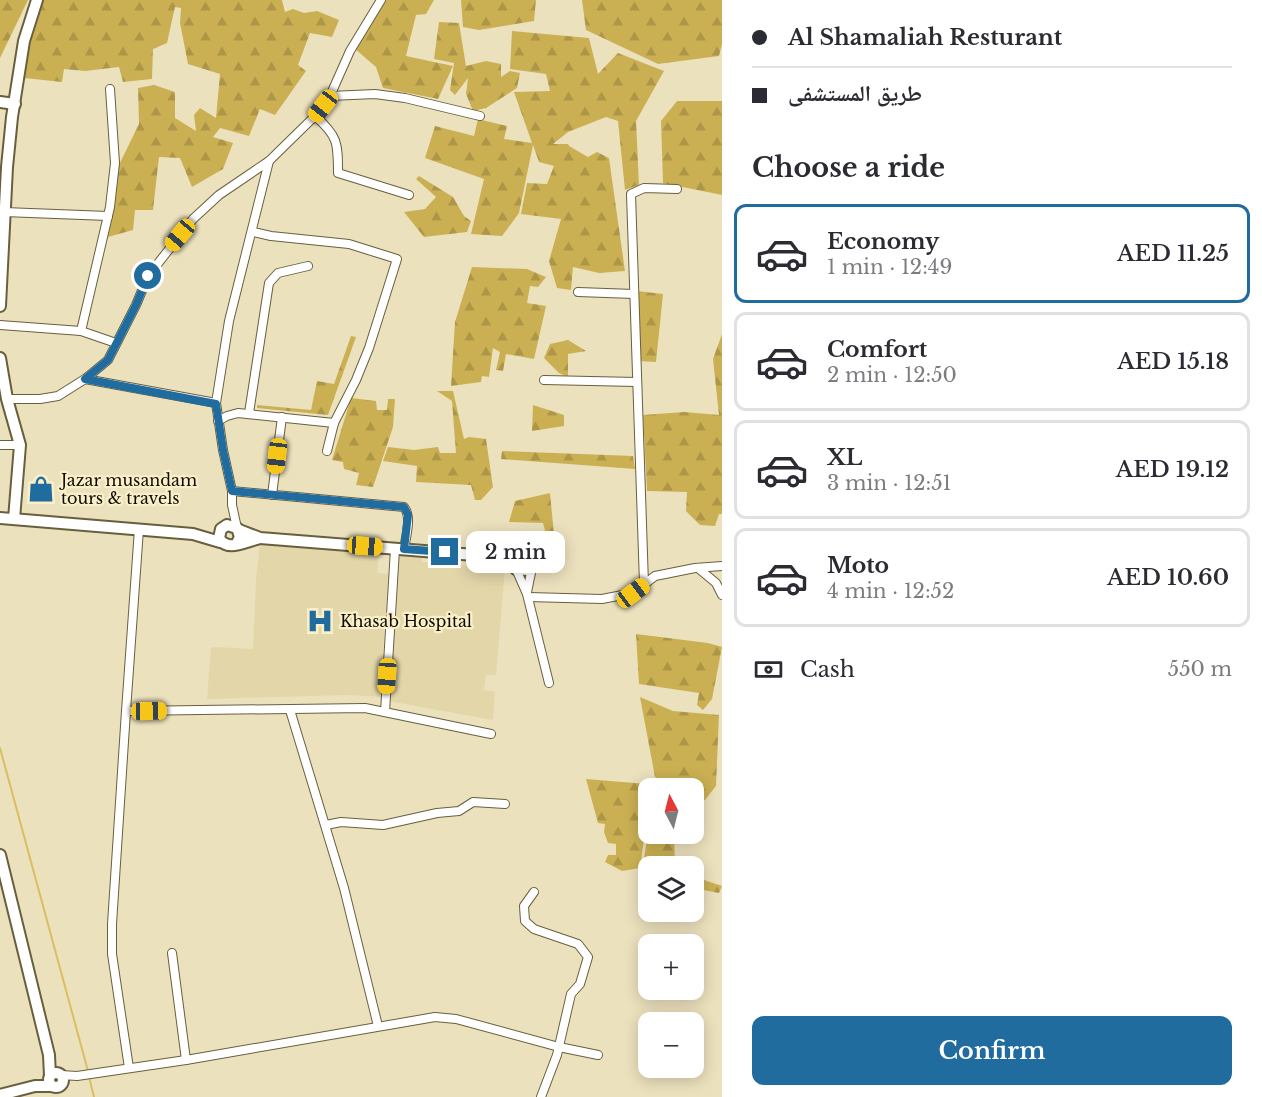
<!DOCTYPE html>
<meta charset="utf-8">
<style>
:root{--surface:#fff;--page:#f7f7f7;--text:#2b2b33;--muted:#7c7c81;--line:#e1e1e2;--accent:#216c9f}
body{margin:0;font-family:"Libre Baskerville","Noto Naskh Arabic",serif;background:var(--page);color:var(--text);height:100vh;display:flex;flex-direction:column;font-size:22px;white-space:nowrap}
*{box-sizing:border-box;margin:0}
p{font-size:20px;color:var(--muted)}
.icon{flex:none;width:33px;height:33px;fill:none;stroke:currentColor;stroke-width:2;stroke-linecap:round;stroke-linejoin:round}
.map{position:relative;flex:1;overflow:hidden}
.side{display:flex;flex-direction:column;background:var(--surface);width:540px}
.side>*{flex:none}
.top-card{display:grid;align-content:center;height:132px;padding:0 30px;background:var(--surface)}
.needle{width:39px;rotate:353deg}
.fabs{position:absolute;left:638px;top:778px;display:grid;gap:12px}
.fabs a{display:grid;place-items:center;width:66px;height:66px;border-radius:12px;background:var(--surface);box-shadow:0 3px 15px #0003;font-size:30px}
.end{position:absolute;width:27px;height:27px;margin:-14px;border:8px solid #216c9f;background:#fff;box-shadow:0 0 0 3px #fff}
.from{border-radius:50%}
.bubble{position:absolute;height:42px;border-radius:12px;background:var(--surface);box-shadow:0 3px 15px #0003;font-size:20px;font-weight:600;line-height:42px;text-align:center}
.car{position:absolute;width:18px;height:36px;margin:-18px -9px;border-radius:8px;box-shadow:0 0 4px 2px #0007;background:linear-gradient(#f5c518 24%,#345 0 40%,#f5c518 0 76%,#345 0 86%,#f5c518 0)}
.top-card b{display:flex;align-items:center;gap:21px;height:57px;font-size:22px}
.top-card b+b{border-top:2px solid var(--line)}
.top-card i{width:15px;height:15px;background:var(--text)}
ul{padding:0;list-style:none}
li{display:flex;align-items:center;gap:18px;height:99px;margin:0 12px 9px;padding:0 18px;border:3px solid var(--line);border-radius:12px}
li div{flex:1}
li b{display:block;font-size:22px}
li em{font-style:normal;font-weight:600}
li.active{border-color:var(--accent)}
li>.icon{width:54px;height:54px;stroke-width:1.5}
h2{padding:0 30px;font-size:27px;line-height:72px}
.pay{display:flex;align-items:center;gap:15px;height:66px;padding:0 30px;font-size:22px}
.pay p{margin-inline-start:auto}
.primary-button{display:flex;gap:12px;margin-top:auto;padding:12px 30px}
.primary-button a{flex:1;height:69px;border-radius:12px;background:var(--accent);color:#fff;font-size:24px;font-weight:600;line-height:69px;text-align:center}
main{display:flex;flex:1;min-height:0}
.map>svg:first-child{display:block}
.built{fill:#e3d6a9}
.forest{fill:url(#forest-firs)}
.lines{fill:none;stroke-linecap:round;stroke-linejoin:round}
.stream{stroke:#d9be62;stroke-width:2}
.street-casing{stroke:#685f3e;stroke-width:10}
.secondary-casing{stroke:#685f3e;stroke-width:14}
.street{stroke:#fff;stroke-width:8}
.secondary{stroke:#fff;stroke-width:10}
.route{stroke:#216c9f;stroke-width:8}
.labels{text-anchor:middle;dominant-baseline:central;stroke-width:4.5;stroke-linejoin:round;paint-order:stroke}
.poi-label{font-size:16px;fill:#0f0b02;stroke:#f9efc9;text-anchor:start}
</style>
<main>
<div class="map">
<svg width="722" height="1097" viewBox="0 0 722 1097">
<defs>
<pattern id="forest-firs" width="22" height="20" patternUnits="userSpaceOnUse" patternTransform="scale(1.5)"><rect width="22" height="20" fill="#cbb053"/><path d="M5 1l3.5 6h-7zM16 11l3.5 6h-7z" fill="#ad9647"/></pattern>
</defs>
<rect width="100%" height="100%" fill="#ece1bd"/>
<g class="built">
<polygon points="260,543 379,552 377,573 388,574 380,697 348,695 207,699 211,647 253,649 256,580"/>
<polygon points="399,552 422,554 422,562 505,569 496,675 486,675 484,690 495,692 493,720 388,701"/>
</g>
<g class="forest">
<polygon points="0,0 28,0 0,58"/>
<polygon points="42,0 282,0 285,12 293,9 304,13 317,11 339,20 332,37 310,33 298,65 306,71 275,115 260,109 249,136 220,128 213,137 233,143 223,169 192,187 180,158 159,157 153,210 135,210 133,230 108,237 114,175 139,124 138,88 154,85 175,92 175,118 196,131 194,115 200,108 216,118 220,74 188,64 180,23 181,8 175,7 167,43 153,49 152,79 123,82 119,67 85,71 64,69 62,82 24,78 30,40"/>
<polygon points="383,0 434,0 426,14 416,15 406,56 453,66 438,99 383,88 376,67 354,48"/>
<polygon points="461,0 536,0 534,21 479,30 463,27"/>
<polygon points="582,0 722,0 722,44 719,56 658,64 586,30"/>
<polygon points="439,22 459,23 466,66 486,61 501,64 501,77 510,71 520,73 517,88 486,108 473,111 466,94 468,78 455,95 450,90 454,63 434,59"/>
<polygon points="512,31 589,38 598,74 618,53 664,71 636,121 639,185 625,190 618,121 606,117 568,132 553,144 568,144 569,146 588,157 597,152 609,158 625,271 599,273 573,267 571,290 557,288 549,261 561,219 521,214 527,183 547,184 554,166 539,162 533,145 519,213 502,236 471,234 484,179 425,158 435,126 474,136 478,119 507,126 504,139 532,143 514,92 550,91 546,74 510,69"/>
<polygon points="677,101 722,101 722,195 663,183 661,121"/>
<polygon points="419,176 453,197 464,216 471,221 467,232 424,237 404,212 425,209 436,197 416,179"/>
<polygon points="472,267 527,269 546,277 538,287 530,286 527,303 546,306 534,359 506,354 503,371 496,370 500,352 493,348 489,377 482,376 481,382 451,386 455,322"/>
<polygon points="637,291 663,294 656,362 638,361"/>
<polygon points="722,334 722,514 719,514 715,526 700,525 686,511 687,492 647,491 643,415 684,412 719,415 713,359"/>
<polygon points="351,336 356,337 328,415 257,408 257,405 311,410 317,381 334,384"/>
<polygon points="568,340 586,351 568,354 568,377 559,373 544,358 550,344"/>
<polygon points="437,391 453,391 464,439 469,437 486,439 493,487 481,500 475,500 471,485 416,482 417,466 383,461 388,447 414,450 438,447 440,453 456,453 452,401"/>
<polygon points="351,398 376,401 377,410 387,410 388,399 395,399 393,427 373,487 356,485 359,473 344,469 343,462 332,460"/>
<polygon points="533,405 564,415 564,426 532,431"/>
<polygon points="502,451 633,456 635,469 501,459"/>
<polygon points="550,493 555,545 549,545 543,523 509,522 515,501"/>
<polygon points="636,634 708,643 722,647 712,699 703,710 697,705 699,693 639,684"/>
<polygon points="640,697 673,711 719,715 716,786 705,800 693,801 693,789 674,789 655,777"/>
<polygon points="586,779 647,784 646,825 640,868 622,871 605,862 608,855 616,855 616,844 608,843 604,832 605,824 598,823"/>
<polygon points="648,833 674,834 675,867 648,867 648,890 639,889"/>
<polygon points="693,878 698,878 722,886 719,893 693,888"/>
</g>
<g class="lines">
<g class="stream">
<polyline points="0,748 88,1071"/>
<polyline points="89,1077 94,1097"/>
</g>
<g class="street-casing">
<g id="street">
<polyline points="330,96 350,51 381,0"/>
<path d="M 315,116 C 338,136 338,143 338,173 L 409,195"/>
<polyline points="4,212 108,216"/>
<polyline points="253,232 271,236 349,244 397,259 369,348 356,380 334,423 327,451"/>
<polyline points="578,292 634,294"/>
<polyline points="0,325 81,331 116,343"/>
<polyline points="81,331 110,207 115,163 110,89"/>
<polyline points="85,379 216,403"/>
<polyline points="544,380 637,382"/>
<polyline points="7,399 40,399 58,396 85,379 108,360 136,305 148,276 193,219 219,195 269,161 315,116 330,96 375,94 405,98 480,116"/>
<polyline points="249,413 269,283 278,273 308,266"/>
<polyline points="218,421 227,416 238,413 334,423"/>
<polyline points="0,445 20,445"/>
<path d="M 232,491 L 404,507 C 412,517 406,536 404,549"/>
<polyline points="272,495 282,417"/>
<polyline points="237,528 232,505 232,491 223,450 216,403 229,321 269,161"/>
<polyline points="139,529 126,711 365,708 491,734"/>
<polyline points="698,568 716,583 722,595"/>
<polyline points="516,569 527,594 549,683"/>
<polyline points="644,584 631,194 644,188 677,189"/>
<polyline points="527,592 532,568"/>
<polyline points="528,597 602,599 633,593 655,576 695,568 722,566"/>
<polyline points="290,710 344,888 378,1026"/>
<polyline points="126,711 112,924 112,954 129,1068"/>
<polyline points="385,712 395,549"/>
<polyline points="326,825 341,822 383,825 437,813 459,811 473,802 505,804"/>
<polyline points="534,892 524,906 525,921 534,929 578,944 588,957 580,984 571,994 557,1055 541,1097"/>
<polyline points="172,953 186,1060"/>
<polyline points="61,1075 77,1076 186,1060 435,1017 456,1019 559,1047 598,1055"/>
</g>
</g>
<g class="secondary-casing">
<g id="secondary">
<polyline points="0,102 15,104"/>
<polyline points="0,306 7,167 12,117 24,41 37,0"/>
<polyline points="0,358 7,399 20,445 14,519"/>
<polyline points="0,518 193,534 220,542"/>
<path d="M 239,530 L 260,538 L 487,556 L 513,552 L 521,547 L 530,548 L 533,551 C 537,559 535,566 528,570 L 516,569 L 511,560 L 513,552"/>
<path d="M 237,543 L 240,537 L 237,528 L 227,525 L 221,529 L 219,538 C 227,552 244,542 257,539"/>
<polyline points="0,855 49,1055 50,1076"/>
<circle cx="56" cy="1080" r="7"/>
<polyline points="0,1095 35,1086 52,1086"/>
</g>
</g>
<use href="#street" class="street"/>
<use href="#secondary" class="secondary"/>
</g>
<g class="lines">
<polyline class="route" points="148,276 136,305 108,360 85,379 216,404 223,450 232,491 404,507 408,515 404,549 445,552"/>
</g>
<defs>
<g id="shop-bare" transform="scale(2.07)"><path d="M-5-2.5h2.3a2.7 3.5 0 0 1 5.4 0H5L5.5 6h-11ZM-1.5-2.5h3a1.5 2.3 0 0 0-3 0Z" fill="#216c9f" stroke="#f9efc9" stroke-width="2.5" paint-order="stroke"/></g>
<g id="hospital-bare" transform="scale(2.07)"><path d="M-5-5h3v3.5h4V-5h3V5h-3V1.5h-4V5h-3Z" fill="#216c9f" stroke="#f9efc9" stroke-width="2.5" paint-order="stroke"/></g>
</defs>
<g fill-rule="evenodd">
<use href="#shop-bare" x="41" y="489"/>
<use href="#hospital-bare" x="320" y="621"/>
</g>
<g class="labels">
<g class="poi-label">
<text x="61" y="480">Jazar musandam<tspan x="61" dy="18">tours &amp; travels</tspan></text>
<text x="340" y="621">Khasab Hospital</text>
</g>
</g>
</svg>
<div class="fabs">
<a><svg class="needle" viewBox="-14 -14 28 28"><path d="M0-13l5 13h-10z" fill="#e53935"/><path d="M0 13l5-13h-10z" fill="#7c7c81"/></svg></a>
<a><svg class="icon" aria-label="layers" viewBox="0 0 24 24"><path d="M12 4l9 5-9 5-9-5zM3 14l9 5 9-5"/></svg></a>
<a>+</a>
<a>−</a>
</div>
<i class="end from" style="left:148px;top:276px"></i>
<i class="end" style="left:445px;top:552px"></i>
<div class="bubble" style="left:466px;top:531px;width:99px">2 min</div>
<i class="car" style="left:323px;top:106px;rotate:218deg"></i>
<i class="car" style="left:180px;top:235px;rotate:220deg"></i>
<i class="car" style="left:277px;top:456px;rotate:187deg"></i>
<i class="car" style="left:365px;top:546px;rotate:94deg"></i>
<i class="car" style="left:633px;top:593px;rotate:53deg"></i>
<i class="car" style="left:387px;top:676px;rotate:184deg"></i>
<i class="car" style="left:149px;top:711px;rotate:89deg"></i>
</div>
<section class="side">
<div class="top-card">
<b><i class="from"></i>Al Shamaliah Resturant</b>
<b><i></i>طريق المستشفى</b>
</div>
<h2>Choose a ride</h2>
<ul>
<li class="active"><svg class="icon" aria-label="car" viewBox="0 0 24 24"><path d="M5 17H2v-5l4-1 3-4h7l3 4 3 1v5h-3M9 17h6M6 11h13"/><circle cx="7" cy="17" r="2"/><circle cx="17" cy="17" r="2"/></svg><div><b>Economy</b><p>1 min · 12:49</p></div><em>AED 11.25</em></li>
<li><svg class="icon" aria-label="car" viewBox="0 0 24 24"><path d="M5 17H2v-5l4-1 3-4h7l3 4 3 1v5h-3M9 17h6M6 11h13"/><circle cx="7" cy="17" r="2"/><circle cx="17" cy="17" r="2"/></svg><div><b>Comfort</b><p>2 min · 12:50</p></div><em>AED 15.18</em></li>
<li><svg class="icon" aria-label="car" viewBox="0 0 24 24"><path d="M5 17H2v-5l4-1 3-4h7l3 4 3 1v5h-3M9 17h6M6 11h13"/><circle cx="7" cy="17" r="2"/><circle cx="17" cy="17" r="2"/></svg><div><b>XL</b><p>3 min · 12:51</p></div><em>AED 19.12</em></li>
<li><svg class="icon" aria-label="car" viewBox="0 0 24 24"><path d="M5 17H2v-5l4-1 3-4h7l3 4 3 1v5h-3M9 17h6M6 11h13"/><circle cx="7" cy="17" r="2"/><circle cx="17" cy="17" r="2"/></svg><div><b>Moto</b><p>4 min · 12:52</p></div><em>AED 10.60</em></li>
</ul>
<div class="pay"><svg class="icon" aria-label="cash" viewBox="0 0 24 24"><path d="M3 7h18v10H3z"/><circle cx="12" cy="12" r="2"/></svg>Cash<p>550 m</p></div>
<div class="primary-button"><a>Confirm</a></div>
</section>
</main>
